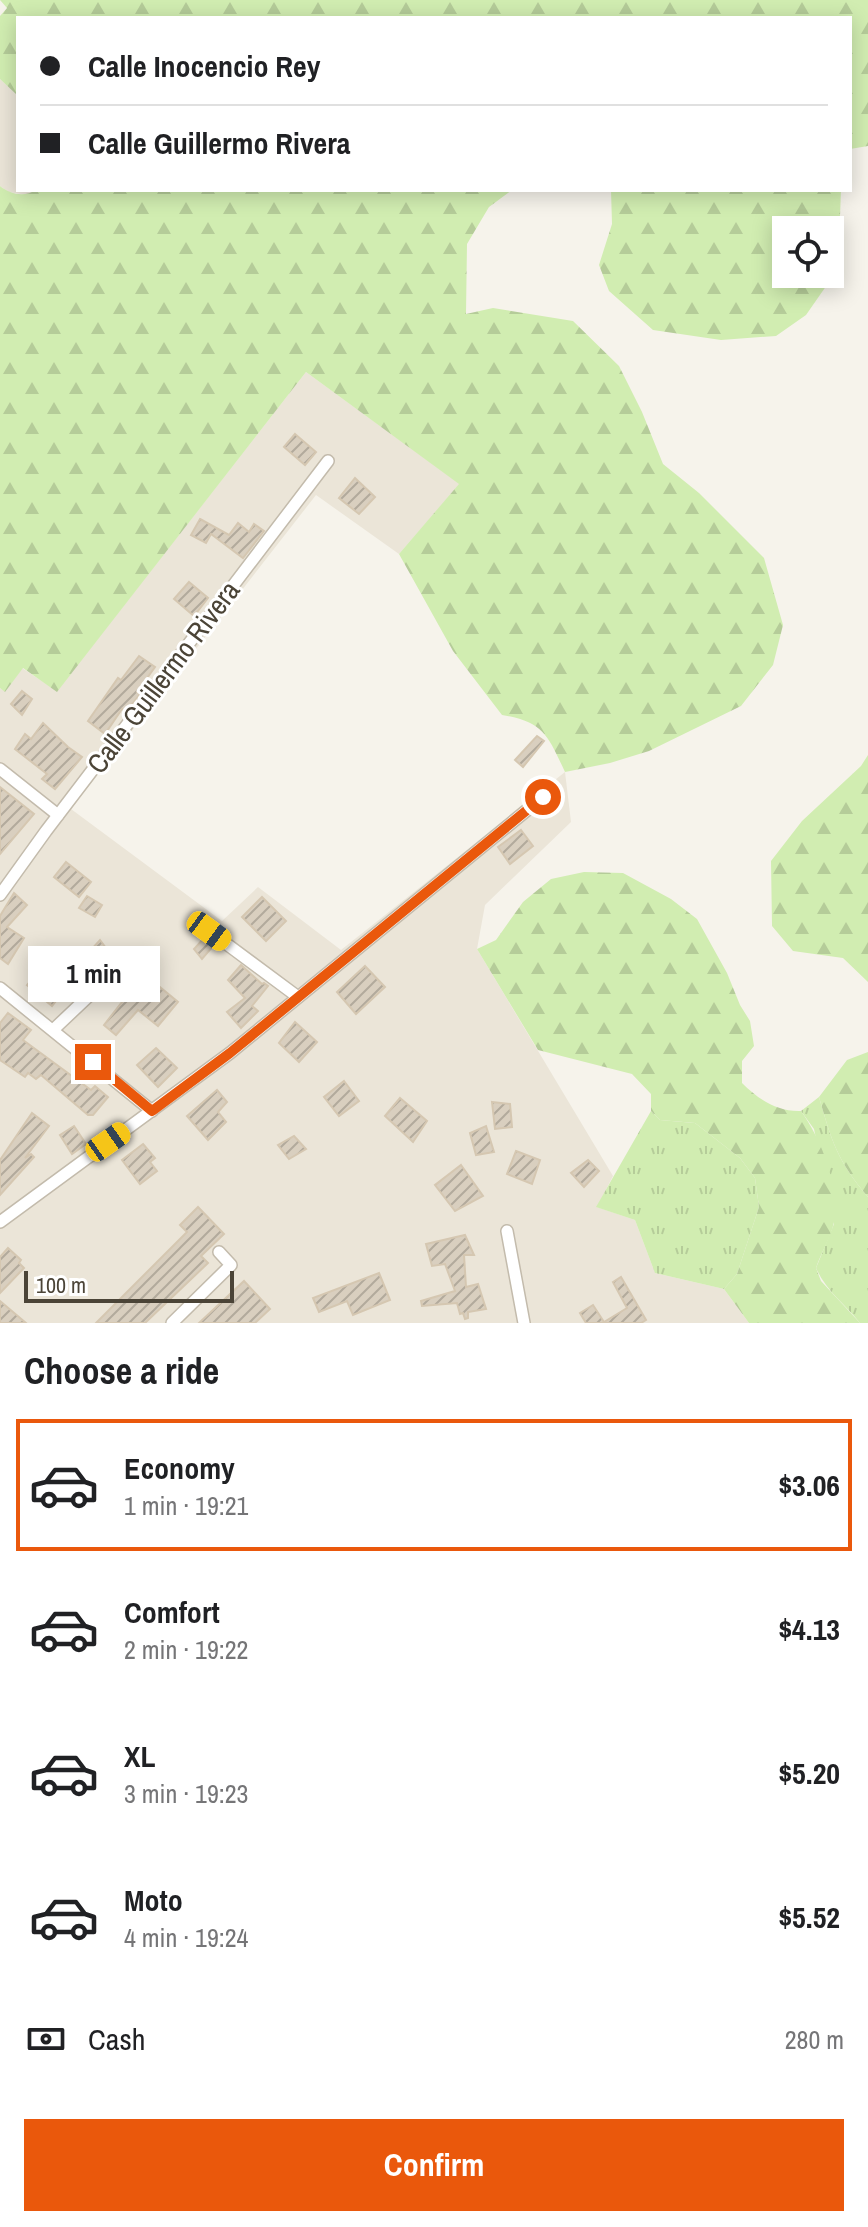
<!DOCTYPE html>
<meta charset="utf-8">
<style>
:root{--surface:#fff;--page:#f2f2f2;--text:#202124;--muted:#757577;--line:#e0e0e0;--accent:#ea580c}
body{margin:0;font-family:"Archivo Narrow",sans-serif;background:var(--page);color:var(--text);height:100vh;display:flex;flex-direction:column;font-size:30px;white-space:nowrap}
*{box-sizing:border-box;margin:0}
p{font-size:26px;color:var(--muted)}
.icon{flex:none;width:44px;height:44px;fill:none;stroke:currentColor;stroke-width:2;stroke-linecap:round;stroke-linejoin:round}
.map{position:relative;height:1323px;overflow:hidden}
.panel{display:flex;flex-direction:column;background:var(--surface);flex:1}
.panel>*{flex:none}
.top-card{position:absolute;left:16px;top:16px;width:836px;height:176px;border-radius:0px;box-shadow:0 4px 20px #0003;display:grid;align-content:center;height:176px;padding:0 24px;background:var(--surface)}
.fabs{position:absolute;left:772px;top:216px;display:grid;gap:16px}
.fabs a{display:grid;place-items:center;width:72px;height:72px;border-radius:0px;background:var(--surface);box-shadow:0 4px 20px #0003;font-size:40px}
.scale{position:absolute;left:24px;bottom:20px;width:210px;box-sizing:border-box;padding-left:8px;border:4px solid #4b4437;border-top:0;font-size:22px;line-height:28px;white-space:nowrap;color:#4b4437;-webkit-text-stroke:6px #fff;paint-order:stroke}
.end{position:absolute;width:36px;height:36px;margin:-18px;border:10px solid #ea580c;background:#fff;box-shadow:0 0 0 4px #fff}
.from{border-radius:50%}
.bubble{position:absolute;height:56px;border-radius:0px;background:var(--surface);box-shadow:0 4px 20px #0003;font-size:26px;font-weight:800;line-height:56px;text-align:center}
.car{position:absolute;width:24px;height:48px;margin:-24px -12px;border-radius:10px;box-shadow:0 0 6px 2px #0007;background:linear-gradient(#f5c518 24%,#345 0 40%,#f5c518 0 76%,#345 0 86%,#f5c518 0)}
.top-card b{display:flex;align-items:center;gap:28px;height:76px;font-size:30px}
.top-card b+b{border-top:2px solid var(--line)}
.top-card i{width:20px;height:20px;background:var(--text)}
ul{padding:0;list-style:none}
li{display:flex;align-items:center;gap:24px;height:132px;margin:0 16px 12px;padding:0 8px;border:4px solid transparent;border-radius:0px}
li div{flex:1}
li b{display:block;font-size:30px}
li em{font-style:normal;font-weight:800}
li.active{border-color:var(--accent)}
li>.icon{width:72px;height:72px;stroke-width:1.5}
h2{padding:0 24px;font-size:36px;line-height:96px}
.pay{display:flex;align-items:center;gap:20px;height:88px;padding:0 24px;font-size:30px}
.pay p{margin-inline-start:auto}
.button{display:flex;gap:16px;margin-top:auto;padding:16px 24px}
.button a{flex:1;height:92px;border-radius:0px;background:var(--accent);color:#fff;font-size:32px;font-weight:800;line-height:92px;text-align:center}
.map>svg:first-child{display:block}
.residential{fill:#ebe5d8}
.grass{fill:url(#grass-tufts)}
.forest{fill:url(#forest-firs);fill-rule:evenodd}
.building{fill:url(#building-hatch);stroke:#d5c7b1;stroke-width:2}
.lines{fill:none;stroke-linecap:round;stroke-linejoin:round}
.street-casing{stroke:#c3bbac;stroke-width:14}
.street{stroke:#fff;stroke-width:11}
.route{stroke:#ea580c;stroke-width:10}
.labels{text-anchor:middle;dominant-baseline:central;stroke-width:6;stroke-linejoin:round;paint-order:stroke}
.street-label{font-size:28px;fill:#4b4437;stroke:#fff}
</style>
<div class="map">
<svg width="868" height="1323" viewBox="0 0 868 1323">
<defs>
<pattern id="grass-tufts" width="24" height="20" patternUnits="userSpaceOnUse" patternTransform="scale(2)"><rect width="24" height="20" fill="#d1edb1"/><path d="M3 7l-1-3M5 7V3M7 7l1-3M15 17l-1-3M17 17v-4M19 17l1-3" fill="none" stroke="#b5cc99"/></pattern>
<pattern id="forest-firs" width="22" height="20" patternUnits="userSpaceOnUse" patternTransform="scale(2)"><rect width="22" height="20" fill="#d1edb1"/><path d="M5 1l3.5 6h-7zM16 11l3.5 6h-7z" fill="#b5cc99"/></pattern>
<pattern id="building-hatch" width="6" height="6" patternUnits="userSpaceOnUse" patternTransform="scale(2)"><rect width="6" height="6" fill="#d9cfbf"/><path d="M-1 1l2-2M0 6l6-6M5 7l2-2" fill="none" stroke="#b2aa9c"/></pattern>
</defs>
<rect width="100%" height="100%" fill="#f6f3eb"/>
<g class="residential">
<polygon points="0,79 18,96 18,190 36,190 28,195 8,192 0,186"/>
<polygon points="306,372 460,484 399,554 316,495 71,809 222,921 258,887 341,950 565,772 571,822 485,905 477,949 613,1176 597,1207 635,1220 655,1273 724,1289 749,1323 0,1323 0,688 5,691 22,668 57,691"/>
</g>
<g class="grass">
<path d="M 819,1097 C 832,1142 837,1160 868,1197 L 868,1323 L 860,1323 C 845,1304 826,1291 816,1268 L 834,1224 L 814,1129 L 801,1111 Z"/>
<polygon points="651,1111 660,1120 695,1123 740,1158 755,1178 759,1207 737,1274 724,1289 655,1273 635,1220 596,1207"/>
</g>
<g class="forest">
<polygon points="0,0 868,0 868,146 850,149 850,18 18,18 18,96 0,79 0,16 7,8"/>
<path d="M 0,186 C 11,195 25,197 36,190 L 512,190 L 489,207 L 467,244 L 466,314 L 493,308 L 573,321 L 619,366 L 642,412 L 663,464 L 699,493 L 764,558 L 783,625 L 773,665 L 741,706 L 649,751 L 610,763 L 565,772 C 548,736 544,722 502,715 L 453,651 L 399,554 L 459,484 L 306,372 L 57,692 L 23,668 L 5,692 L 0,688 Z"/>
<path d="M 611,190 L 841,190 L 838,269 L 806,315 L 776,336 L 721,340 L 653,330 L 609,291 L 599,265 L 612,224 ZM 786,230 L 830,230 L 830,274 L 786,274 Z"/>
<polygon points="868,755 868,982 843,958 793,951 772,926 771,861 802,821 861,766"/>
<path d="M 584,872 L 623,873 L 671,899 L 697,919 L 727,973 L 740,1005 L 750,1021 L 754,1046 L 742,1061 L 742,1083 C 758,1099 777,1112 801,1111 C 822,1141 839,1184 834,1222 C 831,1237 821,1253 816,1268 L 821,1281 L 860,1323 L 749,1323 L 724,1289 L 737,1274 L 759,1207 L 755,1178 L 740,1158 L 695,1123 L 660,1120 L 651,1111 L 651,1094 L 632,1074 L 538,1050 L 477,949 L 496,940 L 523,902 L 551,879 Z"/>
<path d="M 868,1052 L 868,1197 C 837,1160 832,1142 819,1097 L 847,1060 Z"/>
</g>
<g class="building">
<polygon points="295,434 316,452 305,465 284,447"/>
<polygon points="355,478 375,497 359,514 339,498"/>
<polygon points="200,519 229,535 238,523 249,532 254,524 264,531 243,558 211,534 206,543 191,535"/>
<polygon points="189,582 208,598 194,616 174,599"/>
<polygon points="139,656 155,667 137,692 140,694 126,712 122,709 105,734 88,721 118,678 121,680"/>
<polygon points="22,691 32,699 22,715 11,704"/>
<polygon points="43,723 68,747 82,757 55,789 42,779 47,774 15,749 25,734 31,739"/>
<polygon points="537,736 544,741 523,767 515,760"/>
<polygon points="0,787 34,814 0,854"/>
<polygon points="521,830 533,846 510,864 498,847"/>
<polygon points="66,862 91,882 79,897 54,877"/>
<polygon points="14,893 27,905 7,927 24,938 8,964 0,958 0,916"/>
<polygon points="87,896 102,905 95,917 79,908"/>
<polygon points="262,897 286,921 266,941 242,917"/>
<polygon points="204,938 214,945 202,959 194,949"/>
<polygon points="100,940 112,956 89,974 79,963"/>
<polygon points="241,965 262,984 264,983 268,986 252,1006 258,1011 241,1028 227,1012 245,998 228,980"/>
<polygon points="365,966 385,987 356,1014 337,992"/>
<polygon points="42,967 67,987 52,1006 27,985"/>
<polygon points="144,974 178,1002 158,1026 138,1010 116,1035 104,1025"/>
<polygon points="8,1013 31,1030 23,1040 91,1090 95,1086 108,1097 93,1115 88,1115 41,1075 36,1079 28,1073 25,1077 0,1060 0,1023"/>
<polygon points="295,1022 317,1042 299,1062 279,1043"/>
<polygon points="156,1048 177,1068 158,1087 137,1065"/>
<polygon points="344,1081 359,1101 339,1116 324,1097"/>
<polygon points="217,1090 227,1102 218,1112 226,1122 208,1140 187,1116"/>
<polygon points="400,1098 427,1121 413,1142 385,1116"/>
<polygon points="492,1102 510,1104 512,1127 495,1129"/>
<polygon points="32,1113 49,1126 25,1158 31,1154 34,1157 0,1195 0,1160"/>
<polygon points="74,1126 86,1144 72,1154 60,1135"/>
<polygon points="486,1126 494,1152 476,1155 470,1133"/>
<polygon points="294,1136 306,1149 289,1159 278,1145"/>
<polygon points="143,1144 155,1158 150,1162 157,1171 140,1184 122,1160"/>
<polygon points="516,1151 540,1160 532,1184 507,1174"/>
<polygon points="588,1160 599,1171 584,1187 571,1173"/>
<polygon points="461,1165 483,1196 455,1211 435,1185"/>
<polygon points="198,1207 224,1234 201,1256 208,1263 145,1323 96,1323 187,1232 180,1225"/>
<polygon points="465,1235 474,1255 464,1255 466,1287 478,1284 486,1309 468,1312 468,1318 465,1319 463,1313 460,1314 457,1303 422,1306 421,1301 455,1291 445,1264 432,1266 426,1244"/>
<polygon points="8,1248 21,1260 19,1263 24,1268 0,1293 0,1257"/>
<polygon points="379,1273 390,1300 353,1315 347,1301 319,1312 313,1298"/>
<polygon points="621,1277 646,1320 641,1323 586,1323 580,1313 593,1305 604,1322 627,1308 613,1282"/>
<polygon points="244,1281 270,1309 255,1323 199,1323"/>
<polygon points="0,1301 26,1323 0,1323"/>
</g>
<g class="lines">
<g class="street-casing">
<g id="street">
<polyline points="0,769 58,815"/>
<polyline points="0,895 46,831 328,461"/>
<polyline points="197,922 298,997"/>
<polyline points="0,988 152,1111"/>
<polyline points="54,1029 129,958"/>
<polyline points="0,1222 230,1053 543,797"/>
<polyline points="507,1231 524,1323"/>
<polyline points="172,1323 231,1265 219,1252"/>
</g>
</g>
<use href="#street" class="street"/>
</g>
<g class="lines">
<polyline class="route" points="93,1062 152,1111 230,1053 543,797"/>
</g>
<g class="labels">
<g class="street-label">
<text transform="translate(163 677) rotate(-53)">Calle Guillermo Rivera</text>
</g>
</g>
</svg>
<div class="fabs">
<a><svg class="icon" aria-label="locate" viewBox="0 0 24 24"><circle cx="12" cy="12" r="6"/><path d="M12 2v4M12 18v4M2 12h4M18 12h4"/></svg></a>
</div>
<div class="scale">100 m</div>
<i class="end from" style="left:543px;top:797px"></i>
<i class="end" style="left:93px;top:1062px"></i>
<div class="bubble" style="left:28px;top:946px;width:132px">1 min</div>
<i class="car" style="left:209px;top:931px;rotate:126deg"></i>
<i class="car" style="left:108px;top:1142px;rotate:55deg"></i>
<div class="top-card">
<b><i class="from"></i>Calle Inocencio Rey</b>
<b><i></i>Calle Guillermo Rivera</b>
</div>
</div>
<section class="panel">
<h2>Choose a ride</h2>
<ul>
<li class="active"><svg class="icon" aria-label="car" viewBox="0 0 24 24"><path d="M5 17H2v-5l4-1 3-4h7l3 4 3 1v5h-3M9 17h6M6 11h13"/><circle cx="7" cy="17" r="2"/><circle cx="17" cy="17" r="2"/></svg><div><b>Economy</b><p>1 min · 19:21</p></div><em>$3.06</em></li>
<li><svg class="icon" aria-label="car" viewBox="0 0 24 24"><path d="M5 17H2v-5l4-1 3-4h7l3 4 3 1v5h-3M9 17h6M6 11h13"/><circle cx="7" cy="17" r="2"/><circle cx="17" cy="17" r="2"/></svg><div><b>Comfort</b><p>2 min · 19:22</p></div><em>$4.13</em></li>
<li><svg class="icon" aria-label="car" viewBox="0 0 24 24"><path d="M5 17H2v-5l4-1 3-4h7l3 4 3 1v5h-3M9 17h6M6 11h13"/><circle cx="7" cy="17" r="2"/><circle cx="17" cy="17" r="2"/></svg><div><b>XL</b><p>3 min · 19:23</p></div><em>$5.20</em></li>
<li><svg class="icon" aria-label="car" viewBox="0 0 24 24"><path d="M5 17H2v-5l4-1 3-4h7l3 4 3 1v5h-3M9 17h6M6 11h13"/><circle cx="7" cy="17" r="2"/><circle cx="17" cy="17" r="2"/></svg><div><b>Moto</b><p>4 min · 19:24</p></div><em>$5.52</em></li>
</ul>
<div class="pay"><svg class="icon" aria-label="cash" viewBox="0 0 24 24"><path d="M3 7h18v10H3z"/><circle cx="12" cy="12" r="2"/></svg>Cash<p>280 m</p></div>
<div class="button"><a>Confirm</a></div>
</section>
